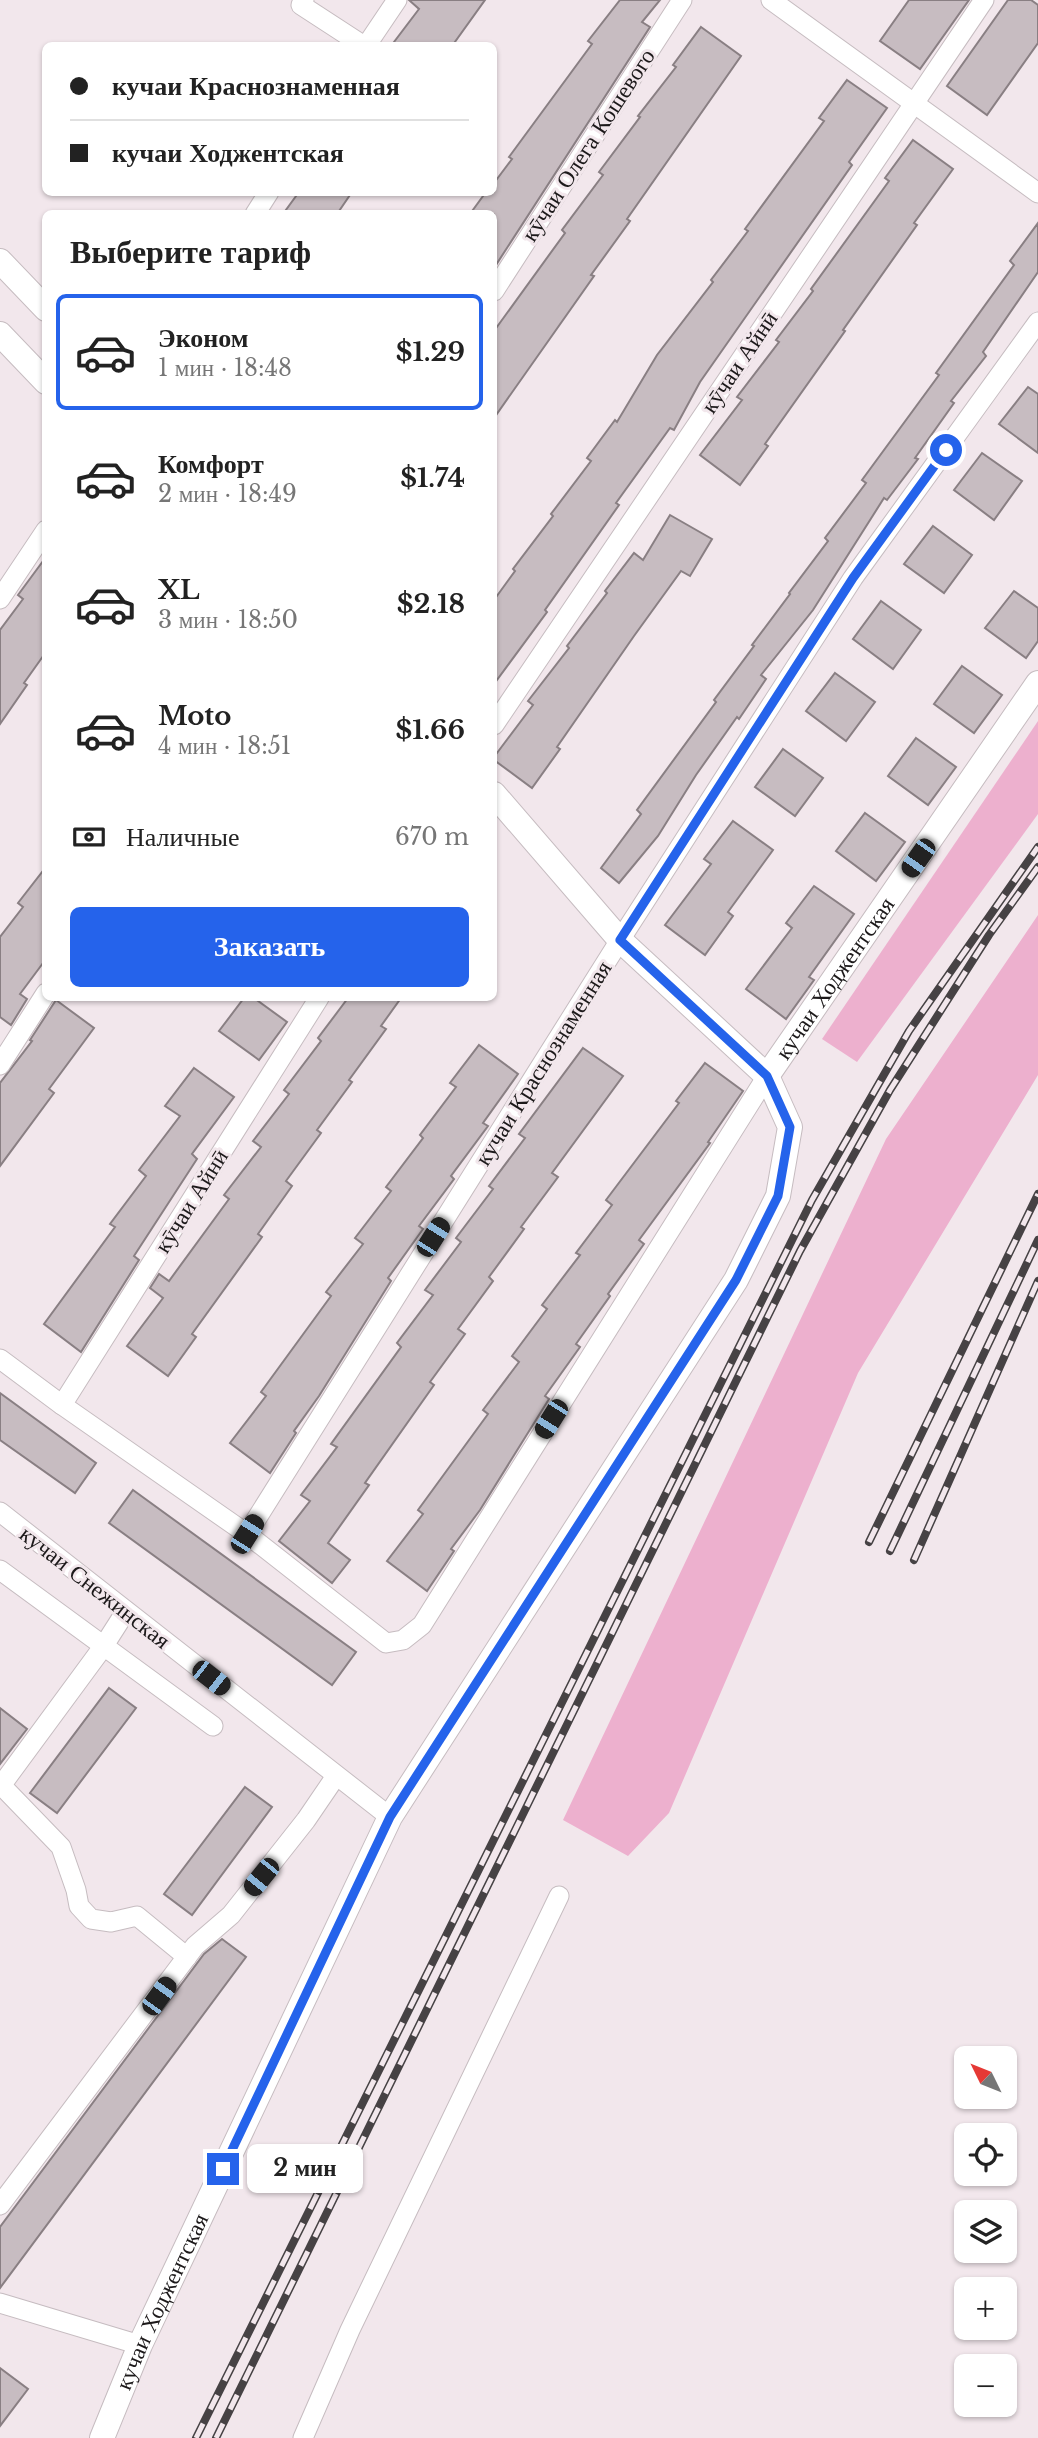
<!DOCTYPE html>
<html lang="ru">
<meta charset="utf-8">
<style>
:root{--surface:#fff;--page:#f6f6f6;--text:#222;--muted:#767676;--line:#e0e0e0;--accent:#2563eb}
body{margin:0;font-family:"Libre Baskerville",serif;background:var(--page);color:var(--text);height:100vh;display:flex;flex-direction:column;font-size:26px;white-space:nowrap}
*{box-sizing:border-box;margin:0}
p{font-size:23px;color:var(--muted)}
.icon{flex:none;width:38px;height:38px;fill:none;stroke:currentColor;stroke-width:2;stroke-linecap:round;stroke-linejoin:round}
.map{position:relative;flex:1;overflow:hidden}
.side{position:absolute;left:42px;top:210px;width:455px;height:791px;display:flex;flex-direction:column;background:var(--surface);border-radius:10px;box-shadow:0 2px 5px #0004}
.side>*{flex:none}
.banner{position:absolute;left:42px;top:42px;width:455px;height:154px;border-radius:10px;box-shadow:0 2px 5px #0004;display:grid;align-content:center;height:154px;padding:0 28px;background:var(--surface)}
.needle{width:46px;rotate:313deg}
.controls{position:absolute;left:954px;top:2046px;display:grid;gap:14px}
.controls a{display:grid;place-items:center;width:63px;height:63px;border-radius:10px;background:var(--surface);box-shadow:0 2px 5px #0004;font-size:35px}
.end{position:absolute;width:32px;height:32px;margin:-16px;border:9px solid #2563eb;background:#fff;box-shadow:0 0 0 4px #fff}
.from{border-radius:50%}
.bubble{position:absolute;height:49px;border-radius:10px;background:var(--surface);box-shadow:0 2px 5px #0004;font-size:23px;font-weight:700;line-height:49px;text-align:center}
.car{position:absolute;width:21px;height:42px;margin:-21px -10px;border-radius:9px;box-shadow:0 0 5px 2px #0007;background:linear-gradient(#222 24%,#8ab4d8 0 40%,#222 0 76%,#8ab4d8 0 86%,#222 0)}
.banner b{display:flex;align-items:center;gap:24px;height:66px;font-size:26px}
.banner b+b{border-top:2px solid var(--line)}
.banner i{width:18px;height:18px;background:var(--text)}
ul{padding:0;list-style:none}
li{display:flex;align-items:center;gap:21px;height:116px;margin:0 14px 10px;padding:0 14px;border:4px solid transparent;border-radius:10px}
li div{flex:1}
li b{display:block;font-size:26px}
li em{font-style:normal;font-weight:700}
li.current{border-color:var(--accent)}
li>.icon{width:63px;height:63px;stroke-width:1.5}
h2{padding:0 28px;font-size:32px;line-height:84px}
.pay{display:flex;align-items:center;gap:18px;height:77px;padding:0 28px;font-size:26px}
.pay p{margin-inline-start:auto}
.primary-button{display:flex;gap:14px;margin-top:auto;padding:14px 28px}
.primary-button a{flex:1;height:80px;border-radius:10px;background:var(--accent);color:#fff;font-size:28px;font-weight:700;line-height:80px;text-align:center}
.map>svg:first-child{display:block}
.green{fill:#edb0ce}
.building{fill:#c7bcc1;stroke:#897f83;stroke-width:2}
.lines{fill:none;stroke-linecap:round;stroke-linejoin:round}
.minor-casing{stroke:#c6bcc0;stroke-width:21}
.major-casing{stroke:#c6bcc0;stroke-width:26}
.minor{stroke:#fff;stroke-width:19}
.major{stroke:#fff;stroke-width:24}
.rail-casing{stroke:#464244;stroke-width:8}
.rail{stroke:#f2e7ec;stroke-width:5;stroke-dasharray:16;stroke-linecap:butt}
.route{stroke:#2563eb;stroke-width:9}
.labels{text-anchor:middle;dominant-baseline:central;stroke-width:6;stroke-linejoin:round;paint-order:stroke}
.street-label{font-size:23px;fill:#1c191a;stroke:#f2e7ec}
</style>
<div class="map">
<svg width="1038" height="2438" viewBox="0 0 1038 2438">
<rect width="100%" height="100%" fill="#f2e7ec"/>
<g class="green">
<polygon points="1038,721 1038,814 857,1062 822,1039"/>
<polygon points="1038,915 1038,1075 858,1373 669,1813 628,1856 563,1820 886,1139"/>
</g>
<g class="building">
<polygon points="409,0 485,0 452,46 391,46 419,9"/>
<polygon points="620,0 660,0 642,22 650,27 494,268 494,214 470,214 486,192 494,192 494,183 512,159 509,157 592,44 588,41"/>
<polygon points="909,0 969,0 920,69 880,41"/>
<polygon points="1008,0 1031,0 1038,5 1038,43 987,115 947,86"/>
<polygon points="701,27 741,56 627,219 630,221 591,275 594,276 494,418 494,331 565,233 562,230 603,175 599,172 640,117 638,116 676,67 673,65"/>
<polygon points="847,80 887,108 849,162 852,165 700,382 674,430 670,428 616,503 619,505 545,610 547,612 494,684 494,600 515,571 513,569 553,516 551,514 591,461 587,458 615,420 617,422 657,355 713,282 711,280 748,231 745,229 824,121 819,118"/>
<polygon points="913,140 953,169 914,223 917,225 843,330 845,331 765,444 768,446 740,485 700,455 742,400 737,397 779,342 776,340 813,291 811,289 889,181 885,178"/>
<polygon points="299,192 352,192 337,214 283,214"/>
<polygon points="1038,223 1038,272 983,352 986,356 951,401 954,403 915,458 918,459 887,500 884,498 813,610 761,675 766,679 739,719 737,717 696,775 658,836 619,883 601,868 641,814 637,810 716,702 714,700 754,646 752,645 790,594 789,593 828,541 825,538 866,483 862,480 939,375 936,373 1014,265 1010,261"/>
<polygon points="1028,387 1038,394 1038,453 999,424"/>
<polygon points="982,453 1022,481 994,520 954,490"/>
<polygon points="670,515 712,539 690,576 681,571 634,636 557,747 560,749 532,788 494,760 494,757 533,705 528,701 569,648 567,646 607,593 605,591 634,553 643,560"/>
<polygon points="933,526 972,555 944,593 904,564"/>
<polygon points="46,557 46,652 24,683 27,685 0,724 0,630 23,599 18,595"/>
<polygon points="1014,591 1038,608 1038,641 1026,658 985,628"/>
<polygon points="881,601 921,630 893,669 853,639"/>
<polygon points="962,666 1002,695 974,733 934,704"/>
<polygon points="835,673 875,702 846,741 806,711"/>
<polygon points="916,738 956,767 928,805 888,776"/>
<polygon points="783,749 823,778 795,816 755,787"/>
<polygon points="865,813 905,842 876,881 836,851"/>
<polygon points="733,821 773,850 728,912 733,916 705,955 665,925 711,864 704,859"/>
<polygon points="46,867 46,959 20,994 27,999 11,1025 0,1017 0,937 23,907 18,903"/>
<polygon points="814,886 854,914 809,977 814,980 786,1019 746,989 792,928 786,923"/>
<polygon points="244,998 254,998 287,1022 259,1060 219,1031"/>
<polygon points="348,998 401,998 381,1026 386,1029 349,1080 352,1082 317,1130 321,1133 286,1181 292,1186 258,1234 262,1237 192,1334 196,1337 168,1376 127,1346 163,1298 150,1288 159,1274 169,1281 229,1199 224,1195 261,1147 253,1141 289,1094 284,1090 321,1041 318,1038"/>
<polygon points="56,1000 94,1028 49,1089 54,1093 0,1166 0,1083 32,1041 30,1040"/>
<polygon points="479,1045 518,1074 483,1123 488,1126 451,1176 454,1179 419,1226 423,1229 388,1278 391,1281 319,1396 294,1431 296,1433 270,1473 230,1443 266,1396 261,1392 331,1296 326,1292 363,1244 355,1238 391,1191 386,1187 423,1138 420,1135 456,1087 450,1083"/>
<polygon points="583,1048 623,1076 552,1173 558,1177 521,1227 524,1229 489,1277 493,1281 458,1329 465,1334 430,1382 434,1385 365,1483 369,1485 328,1543 350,1560 332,1583 279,1541 310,1501 301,1495 337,1447 331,1444 401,1347 397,1343 433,1295 425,1290 461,1242 456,1238 493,1189 489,1186 525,1138 519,1134"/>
<polygon points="705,1063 743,1091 708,1142 710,1143 639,1240 644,1244 608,1294 610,1296 576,1344 580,1347 545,1396 549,1399 480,1510 451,1549 454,1551 427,1591 387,1561 423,1514 418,1510 488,1414 483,1410 519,1362 512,1356 547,1309 542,1305 580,1255 576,1253 612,1205 606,1200 679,1103 676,1101"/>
<polygon points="194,1068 234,1097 192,1154 197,1159 134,1256 139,1260 81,1352 44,1324 115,1227 110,1224 146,1176 139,1170 180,1116 165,1106"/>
<polygon points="0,1393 96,1463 75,1493 0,1440"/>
<polygon points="133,1490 356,1652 332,1685 109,1523"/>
<polygon points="109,1688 136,1708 57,1813 30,1793"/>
<polygon points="0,1708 27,1729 0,1764"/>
<polygon points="245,1787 272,1807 192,1915 164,1894"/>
<polygon points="222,1939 246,1957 0,2288 0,2227 204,1954"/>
<polygon points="0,2368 28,2389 0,2426"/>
</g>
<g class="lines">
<g class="minor-casing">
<g id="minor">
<polyline points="304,0 301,5 364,46"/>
<polyline points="771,0 1038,193"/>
<polyline points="366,46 397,0"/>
<polyline points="255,214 269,192"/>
<polyline points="494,291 682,0"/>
<polyline points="0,599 46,530"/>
<polyline points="494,725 984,0"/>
<polyline points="0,1065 46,993"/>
<polyline points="0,1359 62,1405 247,1534 386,1643 403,1640 422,1625 767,1076"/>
<polyline points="62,1405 319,998"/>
<polyline points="0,1512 390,1817"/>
<polyline points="247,1534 620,940 853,578 1038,322"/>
<polyline points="0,1570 213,1726"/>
<polyline points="2,1786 61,1847 76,1890 79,1906 91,1919 111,1922 137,1916 187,1957"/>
<polyline points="0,1787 103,1647 126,1611"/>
<polyline points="0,2205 195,1946 231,1915 306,1820 336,1776"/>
<polyline points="0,2303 140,2345"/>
<polyline points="303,2438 350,2330 559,1896"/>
</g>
</g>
<g class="major-casing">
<g id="major">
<polyline points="0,261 46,309"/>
<polyline points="0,334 46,382"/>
<path id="s1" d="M 767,1076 L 1038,683"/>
<path id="s2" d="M 102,2438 L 140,2345 L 390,1817 L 736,1280 L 778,1196 L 790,1127 L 767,1076 L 620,940 L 494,794"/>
</g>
</g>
<use href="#minor" class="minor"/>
<use href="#major" class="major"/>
<g class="rail-casing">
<g id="rail">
<polyline points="869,1542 1038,1194"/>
<polyline points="890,1551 1038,1240"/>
<polyline points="914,1560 1038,1281"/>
<polyline points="196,2438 812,1200 909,1031 1038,847"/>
<polyline points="216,2438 800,1251 890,1090 989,935 1038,867"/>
</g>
</g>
<use href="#rail" class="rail"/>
</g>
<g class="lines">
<polyline class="route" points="223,2169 390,1817 736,1280 778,1196 790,1127 767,1076 620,940 853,578 946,450"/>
</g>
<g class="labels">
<g class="street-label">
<text transform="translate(588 145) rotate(-57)">кӯчаи Олега Кошевого</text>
<text transform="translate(739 362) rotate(-56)">кӯчаи Айнӣ</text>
<text stroke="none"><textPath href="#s1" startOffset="119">кучаи Ходжентская</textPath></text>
<text transform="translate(543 1063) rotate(-58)">кучаи Краснознаменная</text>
<text transform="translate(191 1201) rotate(-58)">кӯчаи Айнӣ</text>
<text transform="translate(95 1587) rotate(38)">кучаи Снежинская</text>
<text stroke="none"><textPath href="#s2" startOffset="149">кучаи Ходжентская</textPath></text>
</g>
</g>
</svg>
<div class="controls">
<a><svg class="needle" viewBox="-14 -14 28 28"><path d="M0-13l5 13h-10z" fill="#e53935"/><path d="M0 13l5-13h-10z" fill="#767676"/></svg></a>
<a><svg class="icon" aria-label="locate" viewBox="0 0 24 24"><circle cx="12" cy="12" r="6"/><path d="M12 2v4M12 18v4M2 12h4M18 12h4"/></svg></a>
<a><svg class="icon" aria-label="layers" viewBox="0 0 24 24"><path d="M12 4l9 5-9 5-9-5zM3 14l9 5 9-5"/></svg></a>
<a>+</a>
<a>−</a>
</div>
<i class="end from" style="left:946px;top:450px"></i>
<i class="end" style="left:223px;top:2169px"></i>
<div class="bubble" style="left:247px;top:2144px;width:116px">2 мин</div>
<i class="car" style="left:918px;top:858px;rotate:215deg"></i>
<i class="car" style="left:433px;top:1237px;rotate:32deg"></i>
<i class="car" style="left:551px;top:1419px;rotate:212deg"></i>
<i class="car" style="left:247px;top:1534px;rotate:32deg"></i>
<i class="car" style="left:211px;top:1678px;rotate:128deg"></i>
<i class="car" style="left:261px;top:1877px;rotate:219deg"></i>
<i class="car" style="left:159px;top:1996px;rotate:36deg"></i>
<div class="banner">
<b><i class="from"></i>кучаи Краснознаменная</b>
<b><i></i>кучаи Ходжентская</b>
</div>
<section class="side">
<h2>Выберите тариф</h2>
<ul>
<li class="current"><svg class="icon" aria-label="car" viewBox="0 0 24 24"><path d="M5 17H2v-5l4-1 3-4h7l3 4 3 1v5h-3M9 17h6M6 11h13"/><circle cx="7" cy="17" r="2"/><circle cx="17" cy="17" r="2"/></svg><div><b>Эконом</b><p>1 мин · 18:48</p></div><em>$1.29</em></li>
<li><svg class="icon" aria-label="car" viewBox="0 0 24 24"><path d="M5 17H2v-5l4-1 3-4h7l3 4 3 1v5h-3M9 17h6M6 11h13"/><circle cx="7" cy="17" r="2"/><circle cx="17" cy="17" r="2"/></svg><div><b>Комфорт</b><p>2 мин · 18:49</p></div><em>$1.74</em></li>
<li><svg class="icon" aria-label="car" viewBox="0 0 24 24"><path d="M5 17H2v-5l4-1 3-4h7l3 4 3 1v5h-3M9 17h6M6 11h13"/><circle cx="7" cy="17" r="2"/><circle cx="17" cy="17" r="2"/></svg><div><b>XL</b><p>3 мин · 18:50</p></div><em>$2.18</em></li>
<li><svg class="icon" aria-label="car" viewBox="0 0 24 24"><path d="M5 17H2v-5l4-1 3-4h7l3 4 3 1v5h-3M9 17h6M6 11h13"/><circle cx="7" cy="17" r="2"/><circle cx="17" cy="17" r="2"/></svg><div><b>Moto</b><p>4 мин · 18:51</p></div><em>$1.66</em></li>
</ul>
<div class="pay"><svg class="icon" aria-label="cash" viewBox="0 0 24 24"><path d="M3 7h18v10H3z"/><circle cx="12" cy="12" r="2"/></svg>Наличные<p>670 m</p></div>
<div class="primary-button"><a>Заказать</a></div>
</section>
</div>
